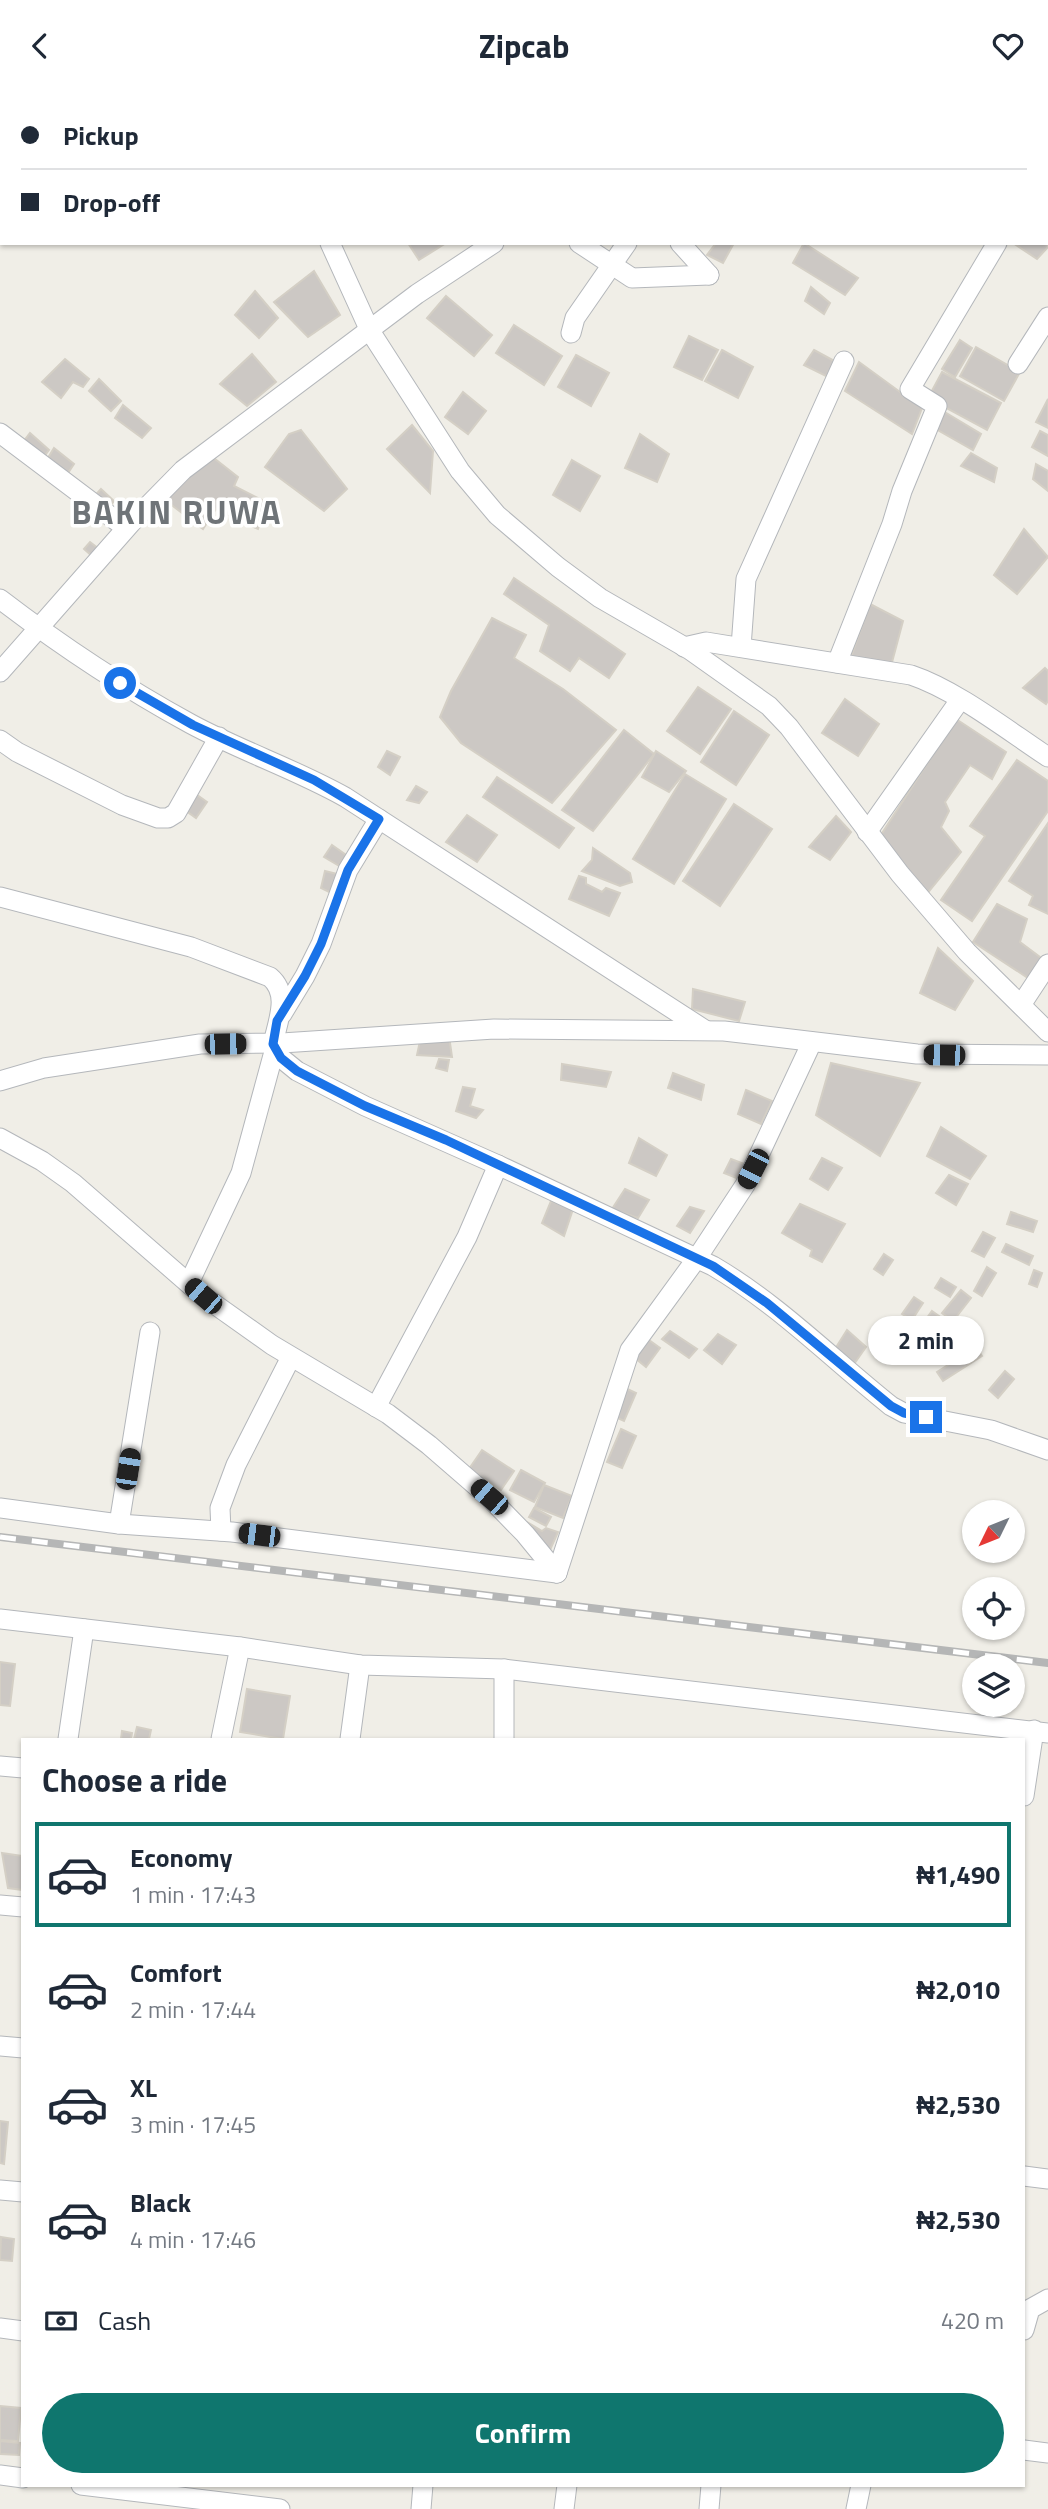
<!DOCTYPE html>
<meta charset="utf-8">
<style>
:root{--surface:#fff;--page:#f2f2f3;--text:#1f2937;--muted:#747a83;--line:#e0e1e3;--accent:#0f766e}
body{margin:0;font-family:"Titillium Web",sans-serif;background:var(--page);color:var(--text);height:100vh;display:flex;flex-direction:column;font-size:26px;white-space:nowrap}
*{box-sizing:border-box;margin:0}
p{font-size:23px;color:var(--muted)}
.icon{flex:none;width:38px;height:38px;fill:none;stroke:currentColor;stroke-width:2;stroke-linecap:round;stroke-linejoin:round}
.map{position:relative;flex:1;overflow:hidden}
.panel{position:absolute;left:21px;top:1647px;width:1004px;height:749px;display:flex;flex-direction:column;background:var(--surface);border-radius:0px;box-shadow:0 2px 5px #0004}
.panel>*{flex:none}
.banner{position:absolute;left:0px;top:0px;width:1048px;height:154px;box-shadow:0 2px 5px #0004;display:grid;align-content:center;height:154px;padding:0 21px;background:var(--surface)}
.needle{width:46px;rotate:227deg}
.tools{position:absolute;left:962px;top:1409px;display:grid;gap:14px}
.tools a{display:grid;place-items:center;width:63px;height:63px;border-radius:50%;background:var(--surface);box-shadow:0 2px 5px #0004;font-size:35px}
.end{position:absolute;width:32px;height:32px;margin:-16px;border:9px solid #1a73e8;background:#fff;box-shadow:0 0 0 4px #fff}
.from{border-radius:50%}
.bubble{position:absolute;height:49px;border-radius:24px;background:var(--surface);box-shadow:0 2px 5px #0004;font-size:23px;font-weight:700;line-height:49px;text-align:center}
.car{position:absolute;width:21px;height:42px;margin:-21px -10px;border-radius:9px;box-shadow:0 0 5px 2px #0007;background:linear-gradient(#222 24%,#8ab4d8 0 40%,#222 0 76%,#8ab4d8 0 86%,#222 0)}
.banner b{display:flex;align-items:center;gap:24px;height:66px;font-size:26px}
.banner b+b{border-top:2px solid var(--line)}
.banner i{width:18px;height:18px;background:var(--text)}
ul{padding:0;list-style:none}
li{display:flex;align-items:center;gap:21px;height:105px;margin:0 14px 10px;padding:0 7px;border:4px solid transparent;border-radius:0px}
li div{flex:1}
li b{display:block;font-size:26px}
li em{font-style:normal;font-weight:700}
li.on{border-color:var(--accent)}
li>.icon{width:63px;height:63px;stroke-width:1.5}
h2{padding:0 21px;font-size:32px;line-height:84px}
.pay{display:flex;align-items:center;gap:18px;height:77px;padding:0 21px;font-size:26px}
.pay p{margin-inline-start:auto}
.primary-button{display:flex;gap:14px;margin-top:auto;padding:14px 21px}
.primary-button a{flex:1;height:80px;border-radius:42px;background:var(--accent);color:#fff;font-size:28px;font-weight:700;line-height:80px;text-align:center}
header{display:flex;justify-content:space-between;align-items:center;height:91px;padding:0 21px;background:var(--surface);font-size:32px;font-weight:700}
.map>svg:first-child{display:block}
.building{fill:#ccc8c4;stroke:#d4cfc5;stroke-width:2}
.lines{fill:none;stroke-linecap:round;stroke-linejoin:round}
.street-casing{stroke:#b4b7bb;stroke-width:21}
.street{stroke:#fff;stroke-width:19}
.rail-casing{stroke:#b5b6b6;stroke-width:8}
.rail{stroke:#fff;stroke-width:5;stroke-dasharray:16;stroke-linecap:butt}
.route{stroke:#1a73e8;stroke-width:9}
.labels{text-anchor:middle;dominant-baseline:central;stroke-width:7;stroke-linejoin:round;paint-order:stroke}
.district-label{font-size:33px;font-weight:bold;letter-spacing:2px;fill:#6f7478;stroke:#fff}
</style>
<header><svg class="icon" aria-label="back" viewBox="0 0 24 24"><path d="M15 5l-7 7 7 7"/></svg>Zipcab<svg class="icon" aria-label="heart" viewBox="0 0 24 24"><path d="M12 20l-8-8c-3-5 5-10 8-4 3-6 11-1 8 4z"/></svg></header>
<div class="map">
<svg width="1048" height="2418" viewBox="0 0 1048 2418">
<rect width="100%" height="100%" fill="#f0eee7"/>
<g class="building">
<polygon points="290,0 355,0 357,2 292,2"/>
<polygon points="1046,126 1048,156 1037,168 1013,152 1046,152"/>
<polygon points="408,152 446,152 419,169"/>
<polygon points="716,152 734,152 723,172 707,164"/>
<polygon points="804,152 858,187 845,204 793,172"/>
<polygon points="314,180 340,224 308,246 274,211"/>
<polygon points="811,196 830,212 824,223 805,210"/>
<polygon points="255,200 278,227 259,247 235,224"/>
<polygon points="446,205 492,244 474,265 427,227"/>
<polygon points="514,234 562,265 544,294 496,262"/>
<polygon points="689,245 718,259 702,289 674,276"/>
<polygon points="960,249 972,257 955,286 942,278"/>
<polygon points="976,256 1020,281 1004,310 960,285"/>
<polygon points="722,259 753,276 738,307 705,290"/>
<polygon points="814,259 838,272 830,287 804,274"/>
<polygon points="252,263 276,291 247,315 220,293"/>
<polygon points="576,264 609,282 591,315 558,296"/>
<polygon points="65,268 89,288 83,296 73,291 61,307 42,291"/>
<polygon points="859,271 922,317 912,343 845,300"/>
<polygon points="942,281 1001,312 987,339 928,307"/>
<polygon points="99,288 121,310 111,320 89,300"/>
<polygon points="463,301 486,320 468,343 445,326"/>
<polygon points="1048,308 1048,337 1036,331"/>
<polygon points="123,314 151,337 142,347 115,327"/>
<polygon points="943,320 981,343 973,359 936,338"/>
<polygon points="412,334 433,360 430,402 387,358"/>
<polygon points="301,339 347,398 324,420 265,376 289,343"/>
<polygon points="1040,340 1048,344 1048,365 1032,356"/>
<polygon points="30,342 49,359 43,367 23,351"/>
<polygon points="640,343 669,363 657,391 625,377"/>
<polygon points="54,357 74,373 66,385 46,370"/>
<polygon points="971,362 997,377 994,391 961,375"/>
<polygon points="210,364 238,386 234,395 268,412 258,438 216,418 203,438 165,409"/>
<polygon points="572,369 600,385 580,420 553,404"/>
<polygon points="1036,373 1048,380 1048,400 1033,388"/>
<polygon points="101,398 114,410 107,418 90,410"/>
<polygon points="1024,438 1048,466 1017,503 994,484"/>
<polygon points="90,451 99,458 93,466 84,458"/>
<polygon points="514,487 625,563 609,587 579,567 570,580 540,560 549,534 504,503"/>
<polygon points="870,513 903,530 891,575 851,566"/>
<polygon points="492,527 526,544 514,567 563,598 616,639 552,712 461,652 440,626 451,600"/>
<polygon points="1045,577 1048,580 1048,610 1046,613 1023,597"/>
<polygon points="698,596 731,618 700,663 667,640"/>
<polygon points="845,608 879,633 858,665 822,642"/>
<polygon points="734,620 769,644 736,694 701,671"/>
<polygon points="956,628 1006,661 992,688 970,674 945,711 949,720 941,736 961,761 926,804 879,747"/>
<polygon points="624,639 654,663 593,740 562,719"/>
<polygon points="387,660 400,666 390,684 378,676"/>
<polygon points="656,660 686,680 669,701 642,686"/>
<polygon points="1017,669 1048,690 1048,720 972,830 941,809 985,745 970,735"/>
<polygon points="685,683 726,708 674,793 633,768"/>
<polygon points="497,686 574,737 559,757 483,706"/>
<polygon points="416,695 427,701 419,712 407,709"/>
<polygon points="193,701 207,711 196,727 182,717"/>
<polygon points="734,713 772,738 720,815 683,790"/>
<polygon points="467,724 497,744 477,771 446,751"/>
<polygon points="836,725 851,741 830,769 809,756"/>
<polygon points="1048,732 1048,823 1029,814 1033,805 1009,790"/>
<polygon points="332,754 349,766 341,776 324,766"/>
<polygon points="593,757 630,782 632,791 620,795 582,780 592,769"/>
<polygon points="325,780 341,784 333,803 321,797"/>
<polygon points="579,785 586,787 586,793 602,801 606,797 620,802 609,825 569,808"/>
<polygon points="997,813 1027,828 1020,851 1044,869 1031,889 973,851"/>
<polygon points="938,857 973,890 955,919 920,902"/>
<polygon points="693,898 745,911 739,930 692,918"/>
<polygon points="449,945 452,966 417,964 420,950"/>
<polygon points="439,968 449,969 447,980 436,977"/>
<polygon points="831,972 920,992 880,1065 816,1024"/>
<polygon points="562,973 611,981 606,996 561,989"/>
<polygon points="673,982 704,994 701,1009 668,997"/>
<polygon points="463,996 475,998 470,1015 483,1019 476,1027 456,1020"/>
<polygon points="746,999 772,1010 761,1033 738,1023"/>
<polygon points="941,1036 986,1065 970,1088 927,1065"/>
<polygon points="639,1047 667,1064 656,1085 629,1072"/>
<polygon points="822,1067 842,1077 828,1099 810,1088"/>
<polygon points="731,1068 747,1074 739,1088 724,1082"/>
<polygon points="949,1084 968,1093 956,1114 936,1102"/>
<polygon points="625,1098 649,1109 638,1127 612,1118"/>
<polygon points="551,1110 573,1118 564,1145 542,1132"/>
<polygon points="800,1113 845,1133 822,1171 810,1165 812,1159 782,1142"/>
<polygon points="690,1116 704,1120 690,1142 677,1135"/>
<polygon points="1011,1121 1037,1130 1033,1141 1007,1133"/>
<polygon points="983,1141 995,1147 984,1166 972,1160"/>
<polygon points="1006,1153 1033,1165 1029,1174 1002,1161"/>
<polygon points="884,1163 893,1169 883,1184 874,1178"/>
<polygon points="987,1176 996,1182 982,1205 974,1200"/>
<polygon points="1034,1179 1042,1182 1037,1196 1029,1193"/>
<polygon points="941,1187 956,1196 950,1206 935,1197"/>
<polygon points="961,1199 971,1207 953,1230 942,1222"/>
<polygon points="914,1206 923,1212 912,1229 902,1223"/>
<polygon points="932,1220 953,1235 941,1250 921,1235"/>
<polygon points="847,1239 866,1256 854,1273 835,1258"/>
<polygon points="670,1240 697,1258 689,1267 662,1248"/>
<polygon points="718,1243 736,1254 722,1273 704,1259"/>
<polygon points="932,1243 941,1251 926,1271 917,1264"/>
<polygon points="649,1249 660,1257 646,1276 635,1267"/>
<polygon points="976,1256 982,1265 943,1290 937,1281"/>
<polygon points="1005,1280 1014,1288 998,1307 989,1299"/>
<polygon points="623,1296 636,1302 624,1330 611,1324"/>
<polygon points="621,1338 636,1345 622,1377 607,1371"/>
<polygon points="482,1359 514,1380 501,1399 469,1378"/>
<polygon points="521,1379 545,1392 534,1411 510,1399"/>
<polygon points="544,1394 572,1405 563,1427 535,1416"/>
<polygon points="534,1417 551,1426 546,1435 529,1426"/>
<polygon points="527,1431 542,1440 546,1437 558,1441 550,1459 522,1439"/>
<polygon points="0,1571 15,1573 10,1615 0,1614"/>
<polygon points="247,1598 290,1605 283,1648 240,1641"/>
<polygon points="137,1636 151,1639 149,1648 134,1648"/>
<polygon points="122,1640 132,1642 131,1648 121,1648"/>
<polygon points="2,1762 23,1765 23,1799 8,1797"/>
<polygon points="0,2030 8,2031 4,2073 0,2072"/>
<polygon points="1,2146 14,2148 12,2170 0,2169"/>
<polygon points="0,2315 21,2317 18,2350 0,2349"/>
<polygon points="0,2350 20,2352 19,2364 0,2363"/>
</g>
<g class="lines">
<g class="street-casing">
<g id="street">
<polyline points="256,0 257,2"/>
<polyline points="798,2 803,0"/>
<polyline points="1046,80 1048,78"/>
<polyline points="330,152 370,240 460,380 497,424 558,476 600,507 690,559 769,615 789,636 900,783 967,861 1048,941"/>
<polyline points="579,152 632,187 709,184"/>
<polyline points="680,152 709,184"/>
<polyline points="571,242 575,227 627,152"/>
<polyline points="1018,273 1048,226"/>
<polyline points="0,342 126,437"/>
<path d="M 0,508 C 60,554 125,597 191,633 C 241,660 295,678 345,706 L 705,939"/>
<path d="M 684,556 L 706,551 L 911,584 C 956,599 1007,639 1048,666"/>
<polyline points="741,556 746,488 844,270"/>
<polyline points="837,572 892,433 902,400 937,315 910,298 997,152"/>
<polyline points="0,581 131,432 183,379 417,203 494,152"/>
<polyline points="0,649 17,661 122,714 158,727 168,727 176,722 219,646"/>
<polyline points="867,741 960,609"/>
<path d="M 0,806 L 191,856 L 270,886 C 290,903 278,929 273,953 L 281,967 L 297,980 L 365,1015 L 498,1074 L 713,1175 C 778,1213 832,1268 891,1315 L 904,1322 L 991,1339 L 1048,1359"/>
<polyline points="1021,914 1048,873"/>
<polyline points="282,923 305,885 321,853 348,779 379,728"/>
<polyline points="0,990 44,977 200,953 282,952 494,938 724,940 917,963 1048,964"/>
<polyline points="0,1047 42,1070 73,1092 203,1205 272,1254 388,1323 429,1354 489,1406 525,1443 557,1482"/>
<polyline points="189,1192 241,1082 275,957"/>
<polyline points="376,1316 467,1146 498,1074"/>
<polyline points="0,1417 119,1433 232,1441 557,1482"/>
<polyline points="119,1433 150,1241"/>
<polyline points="221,1440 220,1417 236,1374 291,1266"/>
<polyline points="557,1482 630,1259 697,1167 745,1094 812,951"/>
<polyline points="0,1528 240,1556 360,1574 504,1578 1048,1642"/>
<polyline points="504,1578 504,1648"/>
<polyline points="68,1648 84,1538"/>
<polyline points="221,1648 240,1556"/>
<polyline points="350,1648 360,1574"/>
<polyline points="0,1675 23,1677"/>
<polyline points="1024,1705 1034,1639"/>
<polyline points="0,1814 23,1816"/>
<polyline points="0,1955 23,1957"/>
<polyline points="1024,2085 1048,2088"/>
<polyline points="0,2099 23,2101"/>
<polyline points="0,2237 23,2240"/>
<polyline points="1024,2239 1030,2218 1048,2208"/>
<polyline points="1024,2359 1048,2362"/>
<polyline points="0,2384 23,2387"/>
<polyline points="81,2394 280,2418"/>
<polyline points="421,2418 423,2394"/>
<polyline points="564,2418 567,2394"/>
<polyline points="709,2418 711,2394"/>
<polyline points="856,2418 861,2394"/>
</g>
</g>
<use href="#street" class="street"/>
<g class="rail-casing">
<polyline id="rail" points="0,1446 1048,1572"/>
</g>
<use href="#rail" class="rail"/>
</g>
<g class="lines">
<polyline class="route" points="120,592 193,634 314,689 379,728 348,779 321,853 305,885 277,930 273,953 281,967 297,980 365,1015 446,1049 713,1175 767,1212 891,1315 904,1322 926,1326"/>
</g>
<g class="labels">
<g class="district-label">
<text x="177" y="421">BAKIN RUWA</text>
</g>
</g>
</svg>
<div class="tools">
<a><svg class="needle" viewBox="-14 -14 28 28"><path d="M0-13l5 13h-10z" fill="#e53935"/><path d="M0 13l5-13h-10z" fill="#747a83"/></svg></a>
<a><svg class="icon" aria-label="locate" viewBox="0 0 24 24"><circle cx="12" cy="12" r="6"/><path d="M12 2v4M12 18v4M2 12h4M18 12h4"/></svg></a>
<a><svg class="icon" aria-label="layers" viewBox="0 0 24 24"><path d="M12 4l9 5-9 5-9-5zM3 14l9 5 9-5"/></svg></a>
</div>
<i class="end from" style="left:120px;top:592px"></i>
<i class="end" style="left:926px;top:1326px"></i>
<div class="bubble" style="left:868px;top:1225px;width:116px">2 min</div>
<i class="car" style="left:225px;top:953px;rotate:89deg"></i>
<i class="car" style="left:944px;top:964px;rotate:271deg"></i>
<i class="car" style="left:753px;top:1078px;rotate:207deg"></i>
<i class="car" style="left:203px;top:1205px;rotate:311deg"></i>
<i class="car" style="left:128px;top:1378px;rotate:9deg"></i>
<i class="car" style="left:489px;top:1406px;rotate:311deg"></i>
<i class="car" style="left:259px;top:1444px;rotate:277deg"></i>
<div class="banner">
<b><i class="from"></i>Pickup</b>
<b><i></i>Drop-off</b>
</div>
<section class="panel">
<h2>Choose a ride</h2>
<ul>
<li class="on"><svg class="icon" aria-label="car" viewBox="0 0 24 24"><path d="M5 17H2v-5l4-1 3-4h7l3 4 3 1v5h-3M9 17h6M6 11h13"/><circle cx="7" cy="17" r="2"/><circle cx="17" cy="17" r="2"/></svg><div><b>Economy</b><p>1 min · 17:43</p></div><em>₦1,490</em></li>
<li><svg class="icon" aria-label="car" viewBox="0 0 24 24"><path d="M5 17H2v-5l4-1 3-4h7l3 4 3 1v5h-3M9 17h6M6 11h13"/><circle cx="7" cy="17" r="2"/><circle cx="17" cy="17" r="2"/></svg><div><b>Comfort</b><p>2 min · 17:44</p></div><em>₦2,010</em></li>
<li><svg class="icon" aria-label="car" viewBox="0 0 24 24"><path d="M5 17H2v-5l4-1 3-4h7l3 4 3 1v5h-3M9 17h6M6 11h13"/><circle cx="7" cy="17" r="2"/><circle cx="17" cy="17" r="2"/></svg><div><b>XL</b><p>3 min · 17:45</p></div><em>₦2,530</em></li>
<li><svg class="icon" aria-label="car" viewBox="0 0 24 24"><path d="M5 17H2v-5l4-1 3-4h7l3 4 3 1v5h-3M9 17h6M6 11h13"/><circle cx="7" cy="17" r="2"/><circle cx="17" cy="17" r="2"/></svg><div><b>Black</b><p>4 min · 17:46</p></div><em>₦2,530</em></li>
</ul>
<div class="pay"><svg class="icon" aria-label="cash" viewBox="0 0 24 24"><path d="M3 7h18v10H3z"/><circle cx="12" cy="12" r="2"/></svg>Cash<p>420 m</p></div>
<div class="primary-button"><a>Confirm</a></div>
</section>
</div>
